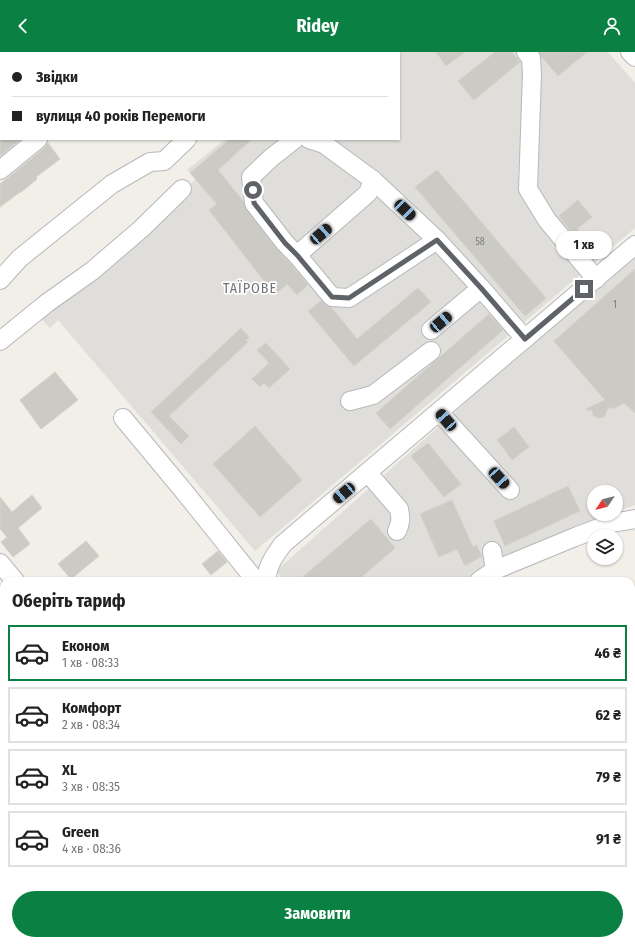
<!DOCTYPE html>
<html lang="uk">
<meta charset="utf-8">
<style>
:root{--surface:#fff;--page:#f2f2f2;--text:#222;--muted:#767676;--line:#e0e0e0;--accent:#0b8043}
body{margin:0;font-family:"Fira Sans Condensed",sans-serif;background:var(--page);color:var(--text);height:100vh;display:flex;flex-direction:column;font-size:15px;white-space:nowrap}
*{box-sizing:border-box;margin:0}
p{font-size:13px;color:var(--muted)}
.icon{flex:none;width:22px;height:22px;fill:none;stroke:currentColor;stroke-width:2;stroke-linecap:round;stroke-linejoin:round}
.map{position:relative;flex:1;overflow:hidden}
.details{position:absolute;left:0px;top:525px;width:635px;height:368px;display:flex;flex-direction:column;background:var(--surface);border-radius:12px 12px 0 0;box-shadow:0 1px 3px #0004}
.details>*{flex:none}
.top-card{position:absolute;left:0px;top:0px;width:400px;height:88px;box-shadow:0 1px 3px #0004;display:grid;align-content:center;height:88px;padding:0 12px;background:var(--surface)}
.needle{width:26px;rotate:235deg}
.buttons{position:absolute;left:587px;top:433px;display:grid;gap:8px}
.buttons a{display:grid;place-items:center;width:36px;height:36px;border-radius:50%;background:var(--surface);box-shadow:0 1px 3px #0004;font-size:20px}
.end{position:absolute;width:18px;height:18px;margin:-9px;border:5px solid #5f6368;background:#fff;box-shadow:0 0 0 2px #fff}
.from{border-radius:50%}
.bubble{position:absolute;height:28px;border-radius:14px;background:var(--surface);box-shadow:0 1px 3px #0004;font-size:13px;font-weight:700;line-height:28px;text-align:center}
.car{position:absolute;width:12px;height:24px;margin:-12px -6px;border-radius:5px;box-shadow:0 0 3px 1px #0007;background:linear-gradient(#222 24%,#8ab4d8 0 40%,#222 0 76%,#8ab4d8 0 86%,#222 0)}
.top-card b{display:flex;align-items:center;gap:14px;height:38px;font-size:15px}
.top-card b+b{border-top:1px solid var(--line)}
.top-card i{width:10px;height:10px;background:var(--text)}
ul{padding:0;list-style:none}
li{display:flex;align-items:center;gap:12px;height:56px;margin:0 8px 6px;padding:0 4px;border:2px solid var(--line);border-radius:0px}
li div{flex:1}
li b{display:block;font-size:15px}
li em{font-style:normal;font-weight:700}
li.on{border-color:var(--accent)}
li>.icon{width:36px;height:36px;stroke-width:1.5}
h2{padding:0 12px;font-size:18px;line-height:48px}
.action{display:flex;gap:8px;margin-top:auto;padding:8px 12px}
.action a{flex:1;height:46px;border-radius:24px;background:var(--accent);color:#fff;font-size:16px;font-weight:700;line-height:46px;text-align:center}
header{display:flex;justify-content:space-between;align-items:center;height:52px;padding:0 12px;background:var(--accent);color:#fff;font-size:18px;font-weight:700}
.map>svg:first-child{display:block}
.industrial{fill:#e0deda}
.building{fill:#cccac5;stroke:#d6d1c6}
.lines{fill:none;stroke-linecap:round;stroke-linejoin:round}
.minor-casing{stroke:#b5b8bc;stroke-width:20}
.path{stroke:#9cc7a9;stroke-width:2.5;stroke-dasharray:4 2;stroke-linecap:butt}
.minor{stroke:#fff;stroke-width:18}
.route{stroke:#5f6368;stroke-width:5}
.labels{text-anchor:middle;dominant-baseline:central;stroke-width:3.5;stroke-linejoin:round;paint-order:stroke}
.number-label{font-size:10px;fill:#7a7d7f}
.quarter-label{font-size:14px;letter-spacing:1px;fill:#70757a;stroke:#fff}
</style>
<header><svg class="icon" aria-label="back" viewBox="0 0 24 24"><path d="M15 5l-7 7 7 7"/></svg>Ridey<svg class="icon" aria-label="person" viewBox="0 0 24 24"><circle cx="12" cy="8" r="4"/><path d="M4 21q1-7 8-7t8 7"/></svg></header>
<div class="map">
<svg width="635" height="893" viewBox="0 0 635 893">
<rect width="100%" height="100%" fill="#f1efe8"/>
<g class="industrial">
<polygon points="332,0 608,0 635,31 635,176 255,499 58,268 50,276 40,265 196,127 187,118 225,87 399,87 399,1 331,1"/>
<polygon points="635,203 635,453 616,460 616,440 594,440 594,462 612,462 471,526 455,529 284,529 276,519 464,352 470,342"/>
<polygon points="4,741 4,839 0,834 0,744"/>
<polygon points="46,889 208,889 203,893 49,893"/>
</g>
<g class="building">
<polygon points="436,0 465,0 446,14"/>
<polygon points="495,0 512,0 520,10 474,48 458,29"/>
<polygon points="539,0 587,0 558,24 541,4"/>
<polygon points="0,87 21,87 0,104"/>
<polygon points="230,87 252,87 218,118 243,149 246,157 277,197 289,210 308,233 297,243 287,232 275,243 209,158 217,152 190,121"/>
<polygon points="48,91 60,107 36,125 37,127 20,141 20,140 0,155 0,132 32,106 45,95"/>
<polygon points="437,118 546,246 525,264 415,135"/>
<polygon points="578,148 592,165 577,177 582,185 578,189 559,164"/>
<polygon points="635,217 635,361 624,351 614,356 608,356 604,365 598,366 593,363 592,358 586,358 586,357 605,348 554,289"/>
<polygon points="418,236 431,250 354,314 308,259 321,249 327,254 332,256 357,287"/>
<polygon points="489,262 503,278 390,377 376,361"/>
<polygon points="241,276 249,285 246,288 248,290 169,364 189,384 181,392 151,360"/>
<polygon points="266,291 290,317 269,336 264,331 260,335 252,327 269,311 257,298"/>
<polygon points="55,320 78,348 41,377 20,348"/>
<polygon points="255,374 302,428 260,465 213,412"/>
<polygon points="514,375 529,395 512,408 497,388"/>
<polygon points="428,391 461,432 444,445 411,404"/>
<polygon points="568,434 580,459 505,494 494,469"/>
<polygon points="32,443 42,456 18,476 30,492 13,505 1,490 7,485 0,477 0,445 12,460"/>
<polygon points="452,448 473,495 476,493 482,504 465,514 457,497 439,505 420,462"/>
<polygon points="371,467 395,496 357,529 298,529"/>
<polygon points="86,489 99,504 71,527 58,512"/>
<polygon points="218,499 227,510 211,523 202,512"/>
</g>
<g class="lines">
<g class="minor-casing">
<g id="minor">
<polyline points="526,0 531,6 532,22 528,137 547,168 596,227"/>
<polyline points="630,0 635,5"/>
<polyline points="145,1 146,0"/>
<polyline points="288,1 289,0"/>
<polyline points="295,87 271,106 251,125 254,151 285,191 297,203 332,245 349,246 437,188 481,236"/>
<polyline points="309,87 324,92 373,128 437,188"/>
<polyline points="0,118 38,87"/>
<polyline points="297,203 368,141 373,128"/>
<polyline points="0,228 20,206 112,132 150,110 164,109 187,87"/>
<polyline points="431,278 481,236 525,287"/>
<polyline points="0,289 47,251 92,219 141,177 182,137"/>
<polyline points="350,349 373,343 431,299"/>
<polyline points="439,360 510,438"/>
<polyline points="123,366 182,437 256,529"/>
<path d="M 368,421 L 399,457 C 401,466 401,471 397,479"/>
<polyline points="492,499 495,518"/>
<polyline points="0,511 15,529"/>
<path d="M 266,529 C 267,514 274,504 283,492 L 635,193"/>
<polyline points="479,529 495,518 575,485 612,471 635,467"/>
<polyline points="0,576 4,572"/>
<polyline points="226,893 231,889"/>
<polyline points="462,893 467,889"/>
<polyline points="586,893 588,889"/>
</g>
</g>
<polyline class="path" points="631,647 635,641"/>
<use href="#minor" class="minor"/>
</g>
<g class="lines">
<polyline class="route" points="253,138 254,151 285,191 297,203 332,245 349,246 437,188 481,236 525,287 584,237"/>
</g>
<g class="labels">
<g class="number-label">
<text x="480" y="190">58</text>
<text x="615" y="253">1</text>
</g>
<g class="quarter-label">
<text x="250" y="236">ТАЇРОВЕ</text>
</g>
</g>
</svg>
<div class="buttons">
<a><svg class="needle" viewBox="-14 -14 28 28"><path d="M0-13l5 13h-10z" fill="#e53935"/><path d="M0 13l5-13h-10z" fill="#767676"/></svg></a>
<a><svg class="icon" aria-label="layers" viewBox="0 0 24 24"><path d="M12 4l9 5-9 5-9-5zM3 14l9 5 9-5"/></svg></a>
</div>
<i class="end from" style="left:253px;top:138px"></i>
<i class="end" style="left:584px;top:237px"></i>
<div class="bubble" style="left:556px;top:179px;width:56px">1 хв</div>
<i class="car" style="left:405px;top:158px;rotate:134deg"></i>
<i class="car" style="left:321px;top:182px;rotate:49deg"></i>
<i class="car" style="left:441px;top:270px;rotate:50deg"></i>
<i class="car" style="left:446px;top:368px;rotate:319deg"></i>
<i class="car" style="left:499px;top:426px;rotate:138deg"></i>
<i class="car" style="left:344px;top:441px;rotate:230deg"></i>
<div class="top-card">
<b><i class="from"></i>Звідки</b>
<b><i></i>вулиця 40 років Перемоги</b>
</div>
<section class="details">
<h2>Оберіть тариф</h2>
<ul>
<li class="on"><svg class="icon" aria-label="car" viewBox="0 0 24 24"><path d="M5 17H2v-5l4-1 3-4h7l3 4 3 1v5h-3M9 17h6M6 11h13"/><circle cx="7" cy="17" r="2"/><circle cx="17" cy="17" r="2"/></svg><div><b>Економ</b><p>1 хв · 08:33</p></div><em>46 ₴</em></li>
<li><svg class="icon" aria-label="car" viewBox="0 0 24 24"><path d="M5 17H2v-5l4-1 3-4h7l3 4 3 1v5h-3M9 17h6M6 11h13"/><circle cx="7" cy="17" r="2"/><circle cx="17" cy="17" r="2"/></svg><div><b>Комфорт</b><p>2 хв · 08:34</p></div><em>62 ₴</em></li>
<li><svg class="icon" aria-label="car" viewBox="0 0 24 24"><path d="M5 17H2v-5l4-1 3-4h7l3 4 3 1v5h-3M9 17h6M6 11h13"/><circle cx="7" cy="17" r="2"/><circle cx="17" cy="17" r="2"/></svg><div><b>XL</b><p>3 хв · 08:35</p></div><em>79 ₴</em></li>
<li><svg class="icon" aria-label="car" viewBox="0 0 24 24"><path d="M5 17H2v-5l4-1 3-4h7l3 4 3 1v5h-3M9 17h6M6 11h13"/><circle cx="7" cy="17" r="2"/><circle cx="17" cy="17" r="2"/></svg><div><b>Green</b><p>4 хв · 08:36</p></div><em>91 ₴</em></li>
</ul>
<div class="action"><a>Замовити</a></div>
</section>
</div>
